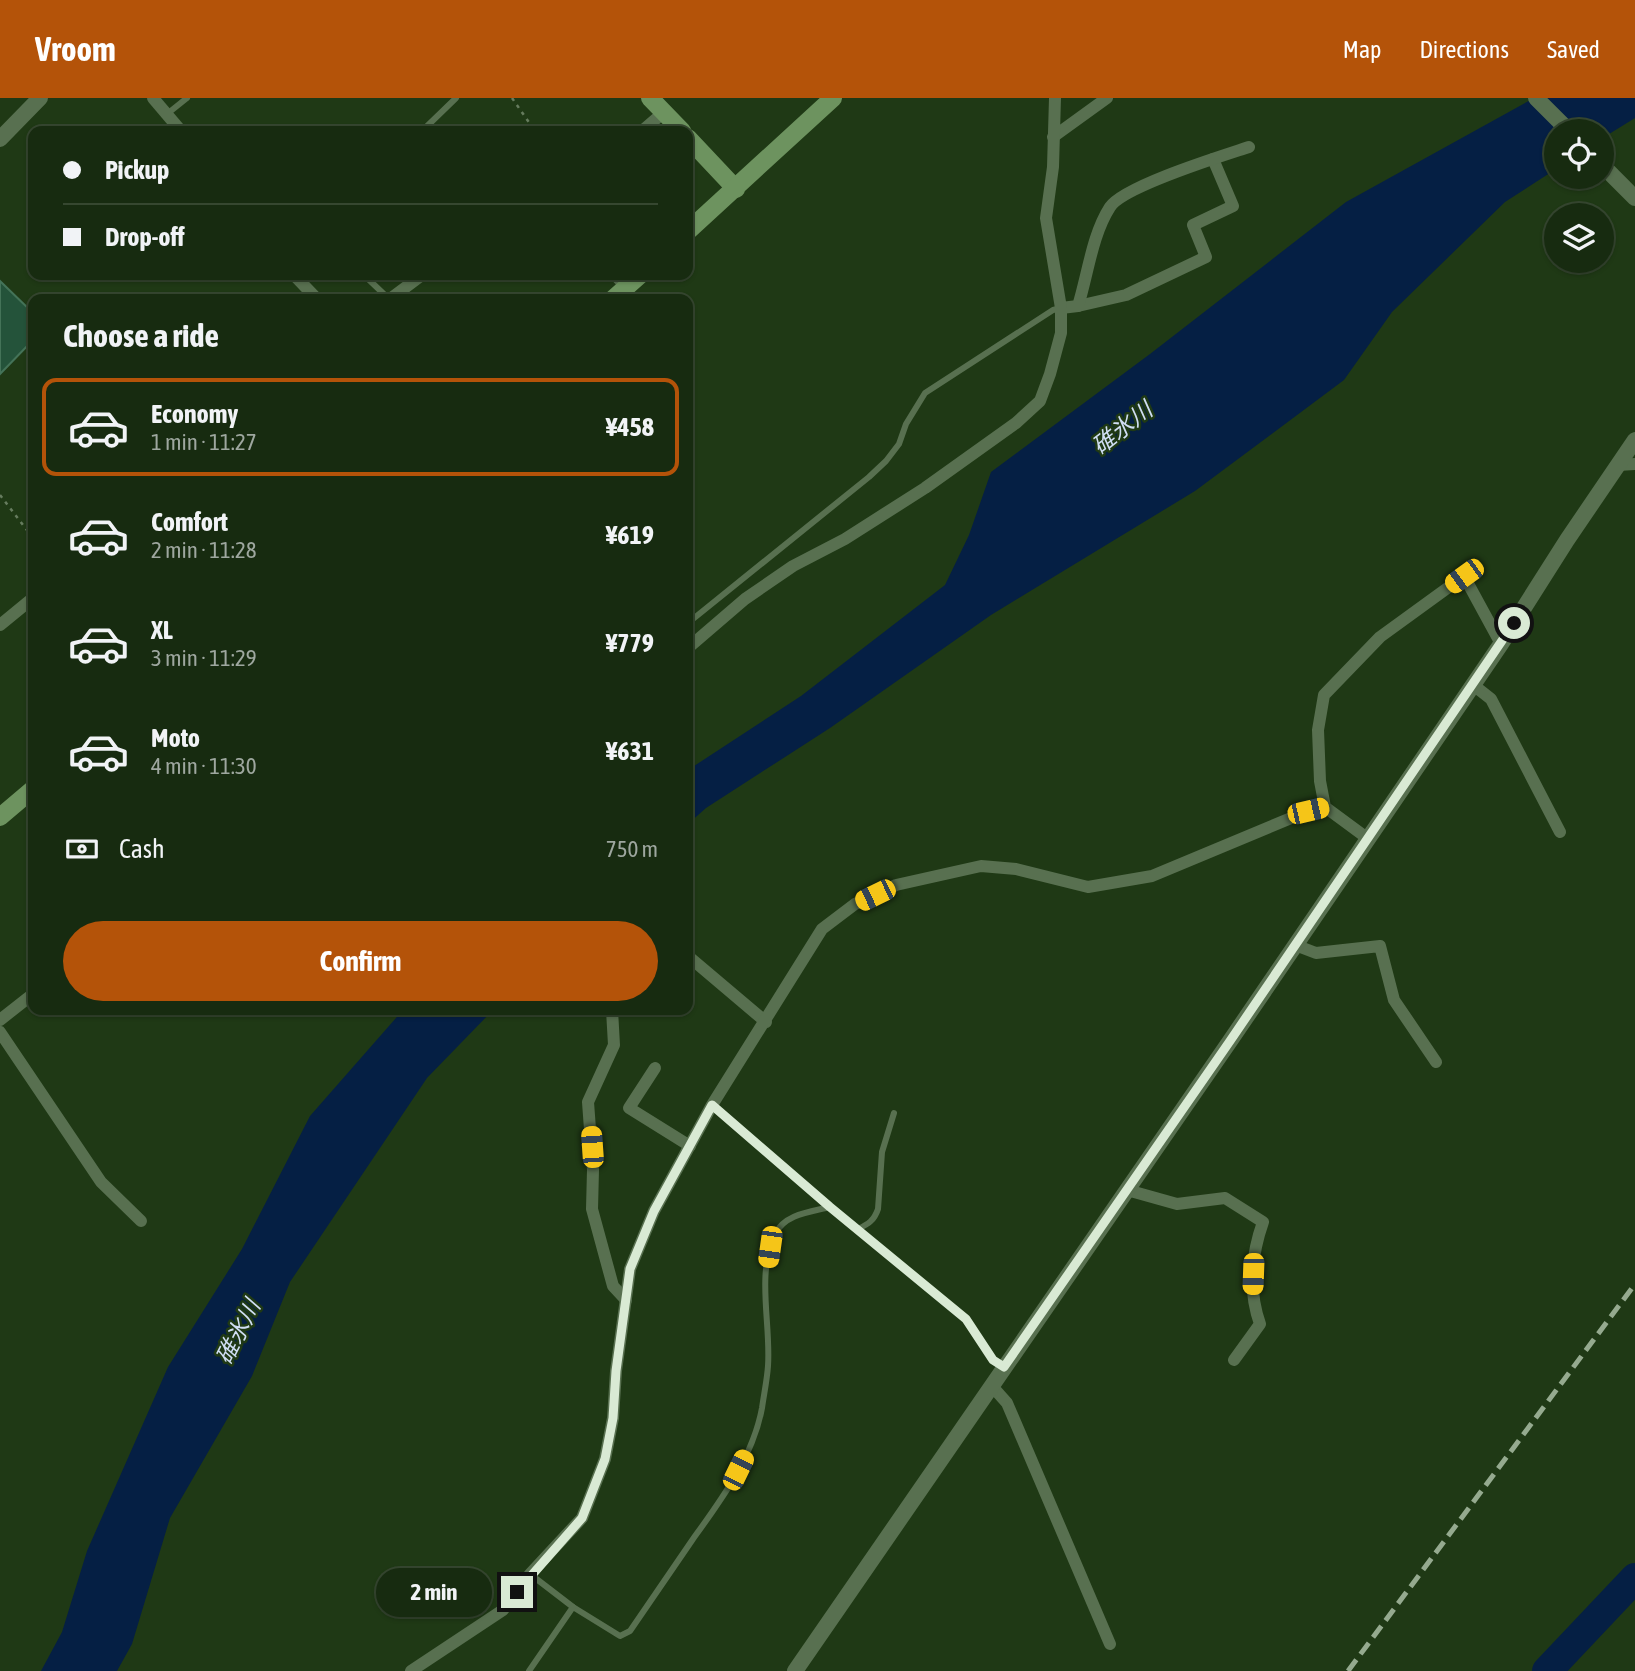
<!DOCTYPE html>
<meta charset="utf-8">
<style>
:root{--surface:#172b10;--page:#24371e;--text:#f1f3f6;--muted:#9ea79f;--line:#364730;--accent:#b45309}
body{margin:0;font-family:"Asap Condensed","Noto Sans JP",sans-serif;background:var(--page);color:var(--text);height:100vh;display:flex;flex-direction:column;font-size:26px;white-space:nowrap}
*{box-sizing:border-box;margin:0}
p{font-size:23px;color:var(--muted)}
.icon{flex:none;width:38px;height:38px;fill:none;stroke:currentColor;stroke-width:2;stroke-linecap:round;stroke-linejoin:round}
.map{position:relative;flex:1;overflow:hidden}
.panel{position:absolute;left:28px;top:196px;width:665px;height:721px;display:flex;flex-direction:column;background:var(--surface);border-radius:14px;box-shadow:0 2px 5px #0004,0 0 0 2px var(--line)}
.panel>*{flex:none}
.top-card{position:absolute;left:28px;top:28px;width:665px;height:154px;border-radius:14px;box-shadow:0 2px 5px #0004,0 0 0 2px var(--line);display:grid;align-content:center;height:154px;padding:0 35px;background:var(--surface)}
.buttons{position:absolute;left:1544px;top:21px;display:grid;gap:14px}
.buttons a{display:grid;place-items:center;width:70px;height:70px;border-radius:50%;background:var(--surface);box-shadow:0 2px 5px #0004,0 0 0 2px var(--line);font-size:35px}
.end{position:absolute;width:32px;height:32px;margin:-16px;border:9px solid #d9ead4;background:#111;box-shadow:0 0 0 4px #111}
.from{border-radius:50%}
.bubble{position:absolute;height:49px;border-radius:24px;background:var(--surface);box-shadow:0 2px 5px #0004,0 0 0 2px var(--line);font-size:23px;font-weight:700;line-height:49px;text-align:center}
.car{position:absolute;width:21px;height:42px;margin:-21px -10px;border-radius:9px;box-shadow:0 0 5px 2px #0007;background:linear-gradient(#f5c518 24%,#345 0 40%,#f5c518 0 76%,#345 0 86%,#f5c518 0)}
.top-card b{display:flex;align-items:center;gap:24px;height:66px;font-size:26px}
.top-card b+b{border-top:2px solid var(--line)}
.top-card i{width:18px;height:18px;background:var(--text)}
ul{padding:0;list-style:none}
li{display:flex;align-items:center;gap:21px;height:98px;margin:0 14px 10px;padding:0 21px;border:4px solid transparent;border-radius:14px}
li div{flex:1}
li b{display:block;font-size:26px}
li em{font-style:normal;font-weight:700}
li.active{border-color:var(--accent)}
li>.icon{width:63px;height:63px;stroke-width:1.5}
h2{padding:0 35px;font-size:32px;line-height:84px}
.pay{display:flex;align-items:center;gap:18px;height:77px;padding:0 35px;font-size:26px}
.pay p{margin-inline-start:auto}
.primary-button{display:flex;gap:14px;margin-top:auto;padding:14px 35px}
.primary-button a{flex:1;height:80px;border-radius:42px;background:var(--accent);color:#fff;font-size:28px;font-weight:700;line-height:80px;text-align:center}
header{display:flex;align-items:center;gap:42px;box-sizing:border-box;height:98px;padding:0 35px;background:var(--accent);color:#fff}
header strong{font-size:33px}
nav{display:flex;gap:38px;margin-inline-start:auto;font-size:24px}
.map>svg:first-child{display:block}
.water{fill:#051f44}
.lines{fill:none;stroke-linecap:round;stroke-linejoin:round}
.river{stroke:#051f44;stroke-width:30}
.building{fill:#24533a;stroke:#447358;stroke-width:2}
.path{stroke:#667c5e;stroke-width:2.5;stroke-dasharray:3.5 5;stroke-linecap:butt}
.service{stroke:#587050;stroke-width:6}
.minor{stroke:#587050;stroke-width:12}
.tertiary{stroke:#587050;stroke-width:16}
.secondary{stroke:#6d935f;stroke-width:18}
.rail{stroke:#95aa8f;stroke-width:5;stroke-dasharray:14 7;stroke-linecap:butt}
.route{stroke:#d9ead4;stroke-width:9}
.labels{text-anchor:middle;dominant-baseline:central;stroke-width:5;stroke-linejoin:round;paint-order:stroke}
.water-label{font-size:23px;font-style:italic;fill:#d0def3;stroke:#1f3915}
</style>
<header>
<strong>Vroom</strong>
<nav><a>Map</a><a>Directions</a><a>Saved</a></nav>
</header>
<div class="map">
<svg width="1635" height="1573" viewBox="0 0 1635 1573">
<rect width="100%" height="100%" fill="#1f3915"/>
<g class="water">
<polygon points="1534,0 1635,0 1635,20 1601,41 1601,33 1556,33 1556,71 1505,104 1392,214 1344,282 1195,393 991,517 830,630 706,710 688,726 688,672 801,598 945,487 969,437 991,374 1150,256 1346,104"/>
<polygon points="403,912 493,912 427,980 290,1184 252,1278 170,1420 132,1546 117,1573 41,1573 62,1534 87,1453 168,1269 242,1151 310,1018"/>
</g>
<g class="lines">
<polyline class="river" points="1547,1573 1635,1480"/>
</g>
<polygon class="building" points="0,183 33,215 33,242 0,276"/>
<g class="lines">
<g class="path">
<polyline points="512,0 535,33"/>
<polyline points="0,397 33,440"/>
</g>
<g class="service">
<polyline points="167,16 187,0"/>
<polyline points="422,33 456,0"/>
<polyline points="364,177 389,201"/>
<polyline points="611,177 624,191"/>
<polyline points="688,525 869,379 886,363 899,346 906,326 925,295 1053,212 1061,210"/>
<polyline points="712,1007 830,1109 966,1221 993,1262 1003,1268"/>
<path d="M 858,1131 C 868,1126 874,1123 878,1111 L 882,1054 L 894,1015"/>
<path d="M 530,1476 L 573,1509 L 620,1538 L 630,1533 C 651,1502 672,1472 693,1441 C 721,1402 753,1359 762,1310 C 764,1296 767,1282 768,1268 C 771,1225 756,1177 775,1136 C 785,1116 810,1114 830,1109"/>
<polyline points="529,1573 573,1509"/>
</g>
<g class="minor">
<polyline points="153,0 181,33"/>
<polyline points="642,33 664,14"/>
<polyline points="1053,39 1107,0"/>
<polyline points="294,177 317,201"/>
<polyline points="390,201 422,177"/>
<polyline points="1078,208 1126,197 1206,159 1193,127 1233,108 1213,61"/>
<path d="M 1061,210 L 1078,208 C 1088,176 1092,137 1110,109 C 1124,88 1222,58 1249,49"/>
<polyline points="1618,367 1635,366"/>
<polyline points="0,527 33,500"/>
<polyline points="688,550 745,501 793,468 845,441 925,390 1016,325 1040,303 1050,276 1061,235 1061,210 1046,120 1053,69 1055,0"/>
<polyline points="1472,586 1491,601 1560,734"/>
<polyline points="1367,740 1325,709 1320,683 1318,632 1324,597 1380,539 1464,478 1501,546"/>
<polyline points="1295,847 1316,855 1380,848 1394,902 1436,964"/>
<polyline points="688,858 766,924"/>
<polyline points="612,912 614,947 588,1004 593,1072 592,1111 613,1188 626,1202"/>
<polyline points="0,922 33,896"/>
<polyline points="0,934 101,1084 141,1123"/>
<polyline points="655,970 629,1010 690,1048"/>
<path d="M 1127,1092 L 1177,1106 L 1225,1100 L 1263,1124 C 1251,1158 1248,1192 1260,1226 L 1234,1262"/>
<polyline points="991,1287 1007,1305 1110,1546"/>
<polyline points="411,1573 503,1512 530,1476 582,1420 605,1361 613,1320 616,1273 630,1171 654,1113 712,1007 822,831 855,806 896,787 981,768 1016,771 1088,789 1152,778 1308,713 1325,709"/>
</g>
<g class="tertiary">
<polyline points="1536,0 1569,33"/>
<polyline points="0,41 40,0"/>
<polyline points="1601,66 1635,100"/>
<polyline points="795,1573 1230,943 1501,546 1567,442 1635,342"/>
</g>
<g class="secondary">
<polyline points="650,0 682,33"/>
<polyline points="688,40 736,91"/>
<polyline points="688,133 833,0"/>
<polyline points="613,201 640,177"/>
<polyline points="0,719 33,691"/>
</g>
<polyline class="rail" points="1348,1573 1635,1186"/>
</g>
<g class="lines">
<polyline class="route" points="517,1494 582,1420 605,1361 613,1320 616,1273 630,1171 654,1113 712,1007 830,1109 966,1221 993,1262 1004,1269 1230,943 1514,525"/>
</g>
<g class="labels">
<g class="water-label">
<text transform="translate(1122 330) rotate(-38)">碓氷川</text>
<text transform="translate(238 1234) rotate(-63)">碓氷川</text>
</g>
</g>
</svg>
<div class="buttons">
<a><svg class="icon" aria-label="locate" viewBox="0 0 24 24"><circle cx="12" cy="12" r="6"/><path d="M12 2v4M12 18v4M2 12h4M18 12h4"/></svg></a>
<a><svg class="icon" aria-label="layers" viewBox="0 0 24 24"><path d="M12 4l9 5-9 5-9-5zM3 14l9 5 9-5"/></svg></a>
</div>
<i class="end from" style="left:1514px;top:525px"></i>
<i class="end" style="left:517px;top:1494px"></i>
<div class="bubble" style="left:376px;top:1470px;width:116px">2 min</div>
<i class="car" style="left:1464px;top:478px;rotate:234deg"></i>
<i class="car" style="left:1308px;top:713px;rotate:77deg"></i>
<i class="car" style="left:875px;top:797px;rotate:244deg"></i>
<i class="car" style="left:592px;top:1049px;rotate:356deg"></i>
<i class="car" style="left:770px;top:1149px;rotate:188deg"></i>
<i class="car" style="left:1253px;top:1176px;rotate:182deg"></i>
<i class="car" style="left:738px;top:1372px;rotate:26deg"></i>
<div class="top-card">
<b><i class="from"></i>Pickup</b>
<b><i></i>Drop-off</b>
</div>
<section class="panel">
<h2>Choose a ride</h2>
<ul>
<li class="active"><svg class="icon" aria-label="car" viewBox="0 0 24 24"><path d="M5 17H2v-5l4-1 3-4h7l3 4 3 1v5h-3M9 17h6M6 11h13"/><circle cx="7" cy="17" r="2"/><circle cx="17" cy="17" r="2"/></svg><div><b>Economy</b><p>1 min · 11:27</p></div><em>¥458</em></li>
<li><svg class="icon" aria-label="car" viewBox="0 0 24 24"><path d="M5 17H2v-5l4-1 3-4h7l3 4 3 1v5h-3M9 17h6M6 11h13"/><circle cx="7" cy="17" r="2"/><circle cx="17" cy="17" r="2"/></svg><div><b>Comfort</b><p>2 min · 11:28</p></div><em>¥619</em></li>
<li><svg class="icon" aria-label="car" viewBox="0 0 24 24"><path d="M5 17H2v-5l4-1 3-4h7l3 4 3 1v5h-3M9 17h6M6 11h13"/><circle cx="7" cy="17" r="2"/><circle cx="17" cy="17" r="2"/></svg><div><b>XL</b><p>3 min · 11:29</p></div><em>¥779</em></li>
<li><svg class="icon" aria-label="car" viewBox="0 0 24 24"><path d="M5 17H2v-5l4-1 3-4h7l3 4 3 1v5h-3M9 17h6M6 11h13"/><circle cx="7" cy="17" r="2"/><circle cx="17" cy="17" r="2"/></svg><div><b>Moto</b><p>4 min · 11:30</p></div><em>¥631</em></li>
</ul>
<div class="pay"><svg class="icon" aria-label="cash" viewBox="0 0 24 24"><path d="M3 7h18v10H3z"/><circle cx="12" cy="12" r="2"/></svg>Cash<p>750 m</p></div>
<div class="primary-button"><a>Confirm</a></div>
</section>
</div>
